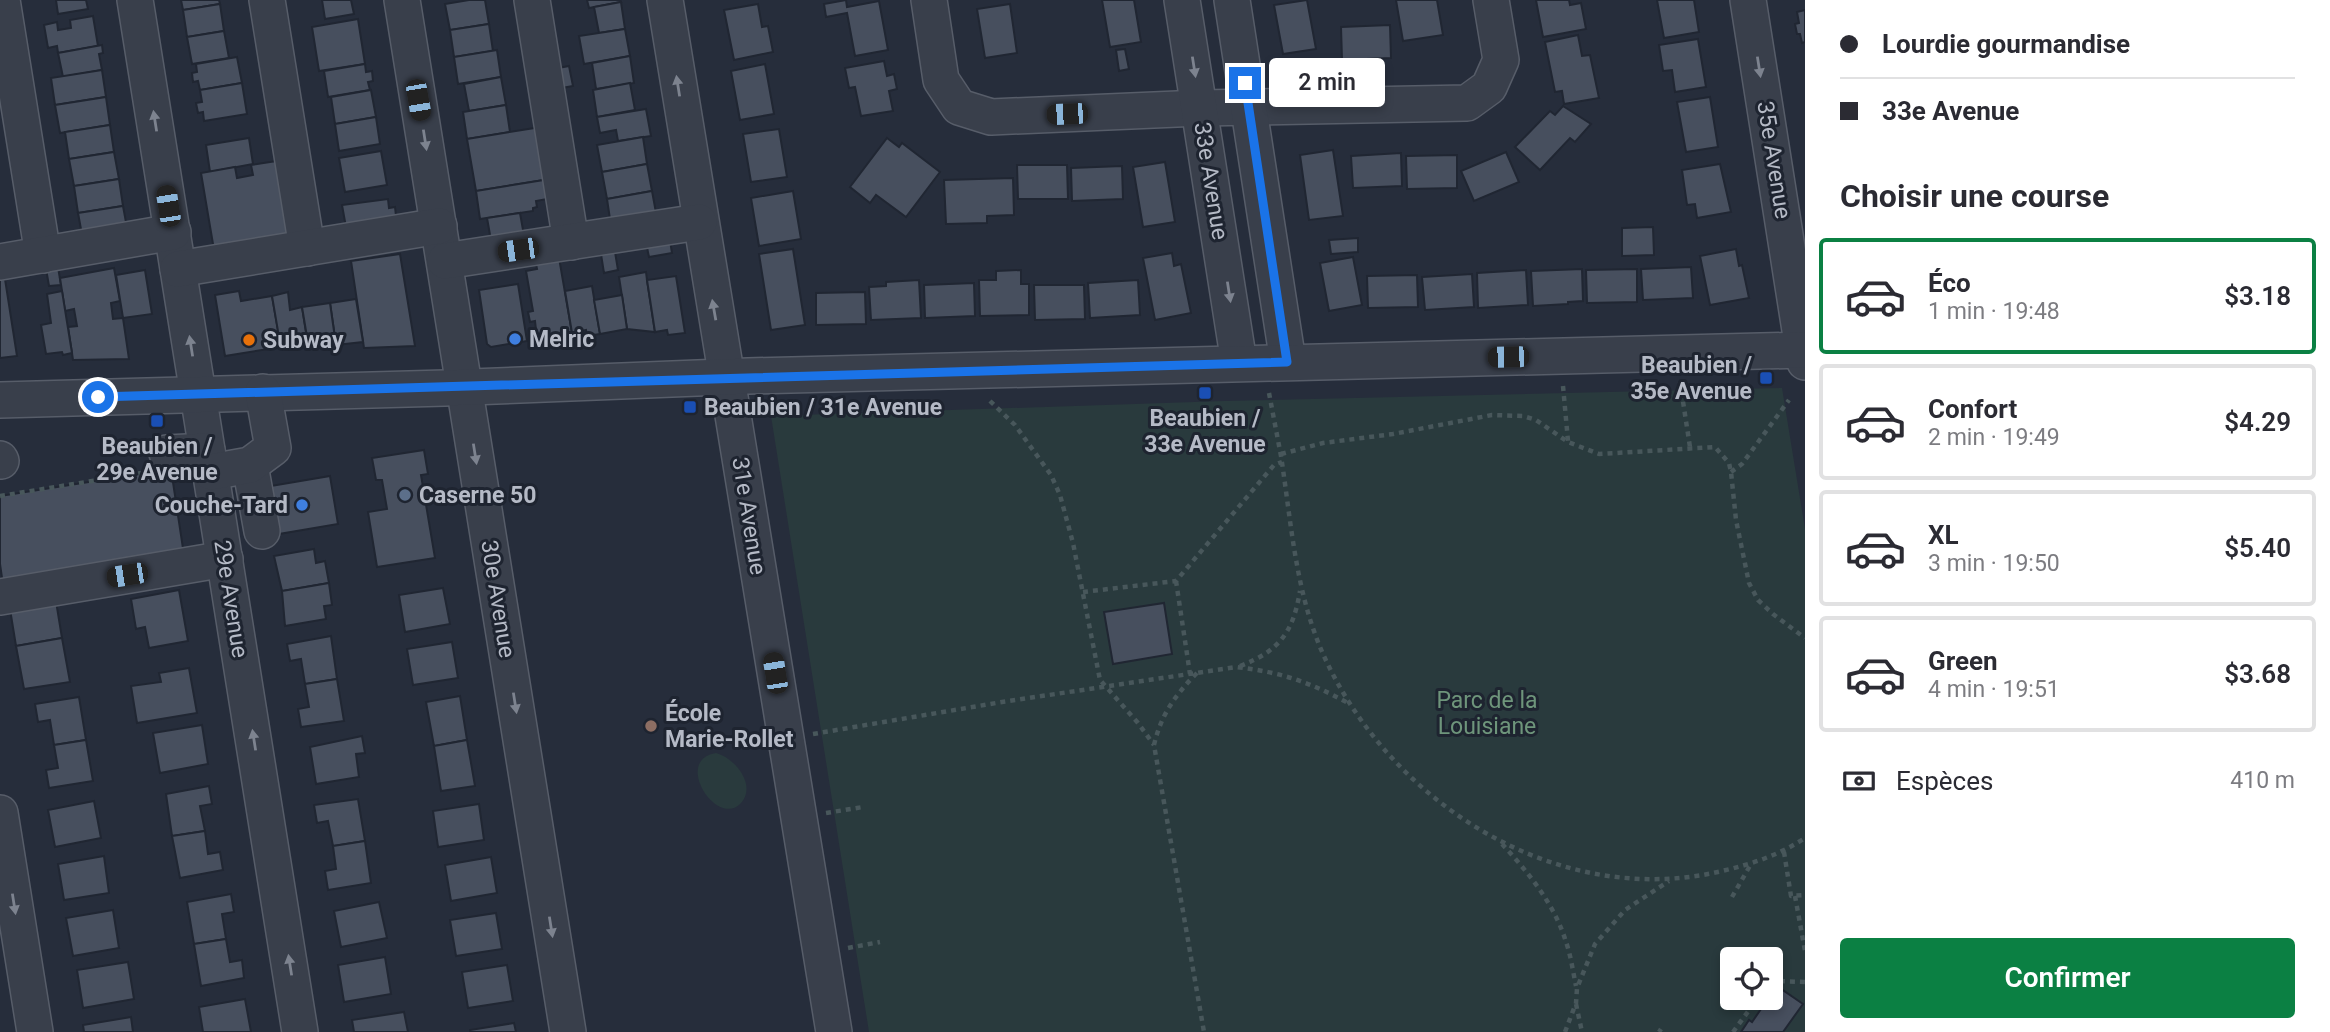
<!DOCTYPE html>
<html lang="fr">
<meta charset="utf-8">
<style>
:root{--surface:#fff;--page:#f7f7f7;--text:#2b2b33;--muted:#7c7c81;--line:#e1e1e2;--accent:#0b8043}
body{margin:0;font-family:Roboto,sans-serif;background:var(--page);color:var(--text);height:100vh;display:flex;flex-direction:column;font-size:26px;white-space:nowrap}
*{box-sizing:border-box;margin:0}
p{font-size:23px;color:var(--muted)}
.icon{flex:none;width:38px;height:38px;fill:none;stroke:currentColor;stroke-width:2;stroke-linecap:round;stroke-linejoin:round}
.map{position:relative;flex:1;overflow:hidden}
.side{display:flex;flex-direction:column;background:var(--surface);width:525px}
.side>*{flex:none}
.hud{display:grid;align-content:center;height:154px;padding:0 35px;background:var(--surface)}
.controls{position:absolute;left:1720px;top:947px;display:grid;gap:14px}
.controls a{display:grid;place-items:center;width:63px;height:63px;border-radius:7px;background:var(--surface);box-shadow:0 4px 10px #0003;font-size:35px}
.end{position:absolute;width:32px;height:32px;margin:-16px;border:9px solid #1a73e8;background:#fff;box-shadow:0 0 0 4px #fff}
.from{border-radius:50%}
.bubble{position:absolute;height:49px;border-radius:7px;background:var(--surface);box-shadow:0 4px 10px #0003;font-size:23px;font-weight:600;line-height:49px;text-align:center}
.car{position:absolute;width:21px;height:42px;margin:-21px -10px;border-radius:9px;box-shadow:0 0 5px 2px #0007;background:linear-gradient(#222 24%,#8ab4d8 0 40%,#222 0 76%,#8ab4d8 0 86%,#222 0)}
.hud b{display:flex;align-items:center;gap:24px;height:66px;font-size:26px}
.hud b+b{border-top:2px solid var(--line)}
.hud i{width:18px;height:18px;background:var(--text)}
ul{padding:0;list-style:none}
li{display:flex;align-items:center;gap:21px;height:116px;margin:0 14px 10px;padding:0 21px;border:4px solid var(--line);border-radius:7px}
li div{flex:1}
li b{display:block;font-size:26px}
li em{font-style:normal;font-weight:600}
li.selected{border-color:var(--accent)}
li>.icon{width:63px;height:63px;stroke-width:1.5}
h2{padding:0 35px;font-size:32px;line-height:84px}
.pay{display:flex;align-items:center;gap:18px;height:77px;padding:0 35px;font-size:26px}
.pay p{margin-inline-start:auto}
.cta{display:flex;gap:14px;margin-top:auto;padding:14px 35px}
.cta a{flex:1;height:80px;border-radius:7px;background:var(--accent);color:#fff;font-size:28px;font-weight:600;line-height:80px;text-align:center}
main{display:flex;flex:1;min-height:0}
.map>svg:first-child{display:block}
.green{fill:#293a3d;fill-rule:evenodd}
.building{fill:#474f5e;stroke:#202632;stroke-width:2}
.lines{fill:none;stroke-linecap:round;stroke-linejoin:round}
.minor-casing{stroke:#575d69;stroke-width:38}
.path{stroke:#48575b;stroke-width:4.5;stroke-dasharray:5 5;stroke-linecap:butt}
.minor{stroke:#393f4b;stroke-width:35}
.oneway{fill:#7d838f}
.route{stroke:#1a73e8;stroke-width:9}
.shop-dot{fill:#3f7fe0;stroke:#1e2430;stroke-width:2.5}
.food-dot{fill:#e8710a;stroke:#1e2430;stroke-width:2.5}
.transit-dot{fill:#1a4fb4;stroke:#1e2430;stroke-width:2.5}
.service-dot{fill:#5c6f8a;stroke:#1e2430;stroke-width:2.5}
.education-dot{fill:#8d6e63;stroke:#1e2430;stroke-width:2.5}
.labels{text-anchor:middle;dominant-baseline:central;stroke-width:6;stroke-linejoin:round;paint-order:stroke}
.street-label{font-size:23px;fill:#b5bac6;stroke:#1e2430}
.poi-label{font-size:23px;font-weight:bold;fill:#b5bac6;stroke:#1e2430;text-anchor:start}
.park-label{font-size:23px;fill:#6e957b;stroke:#1e2430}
</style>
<main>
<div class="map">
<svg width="1805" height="1032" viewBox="0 0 1805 1032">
<rect width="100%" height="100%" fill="#262d3b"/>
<g class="green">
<path d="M 1782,388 L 1805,529 L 1805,1032 L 869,1032 L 771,416 L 1224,401 ZM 1732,959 L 1771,959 L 1771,998 L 1732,998 Z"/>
<path d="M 716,753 C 735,758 758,786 740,804 C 716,827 673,760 716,753 Z"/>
</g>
<g class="building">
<polygon points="56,0 86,0 88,9 58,14"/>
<polygon points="181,0 219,0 220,4 183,10"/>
<polygon points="322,0 351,0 354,14 325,19"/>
<polygon points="469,0 485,0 489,24 450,30 445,4"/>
<polygon points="587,0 620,0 621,2 589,8"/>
<polygon points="846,0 847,7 879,1 888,50 855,56 847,13 826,17 824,4"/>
<polygon points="1102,0 1134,0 1141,42 1110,47"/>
<polygon points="1307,0 1316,49 1283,54 1274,5"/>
<polygon points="1396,0 1437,0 1443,35 1403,41"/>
<polygon points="1536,0 1569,0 1570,5 1581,3 1586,29 1543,37"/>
<polygon points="1657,0 1694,0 1699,32 1664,38"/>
<polygon points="621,2 625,29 599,33 594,7"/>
<polygon points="220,4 224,31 187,37 183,10"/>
<polygon points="758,4 762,27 768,26 773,52 734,60 724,10"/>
<polygon points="1010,4 1017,53 985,58 977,9"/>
<polygon points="1805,10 1805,42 1802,43 1800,34 1797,34 1795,24 1799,23 1797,12"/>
<polygon points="93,16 98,46 58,53 57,46 48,48 44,25 57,22 58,30 71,28 70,20"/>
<polygon points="358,19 365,64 319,71 312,27"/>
<polygon points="489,24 493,51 454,57 450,30"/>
<polygon points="1390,25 1391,58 1342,60 1341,27"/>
<polygon points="625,29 630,56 584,64 579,36"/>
<polygon points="224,31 229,58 192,64 187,37"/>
<polygon points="1578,35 1582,56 1590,55 1599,98 1564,104 1562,91 1555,92 1545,42"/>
<polygon points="1698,39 1706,87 1675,92 1672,70 1663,71 1659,45"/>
<polygon points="102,45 103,53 99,54 102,70 63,77 58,53"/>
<polygon points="1125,49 1129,69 1119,71 1116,50"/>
<polygon points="497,50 501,77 458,84 454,57"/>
<polygon points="630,56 634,83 596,89 592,63"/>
<polygon points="237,57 242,83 200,90 198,81 193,82 192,73 197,72 196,64"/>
<polygon points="884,61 887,76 894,74 897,89 889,91 893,111 861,116 855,87 849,88 845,68"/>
<polygon points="365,64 366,72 372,71 373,81 368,82 370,90 328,97 324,71"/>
<polygon points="765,64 774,114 740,120 731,71"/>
<polygon points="569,66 573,86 556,89 553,69"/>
<polygon points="102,70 106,97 55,105 51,78"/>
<polygon points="501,77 506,105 469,111 464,84"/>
<polygon points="242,83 247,114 204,121 203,112 198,113 196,103 202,102 200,90"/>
<polygon points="630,83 635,110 597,117 593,90"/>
<polygon points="371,90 376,117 335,124 331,97"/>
<polygon points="106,97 110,125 60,133 55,105"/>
<polygon points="1710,97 1718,147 1686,152 1677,102"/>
<polygon points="506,105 510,132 467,139 463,112"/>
<polygon points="1563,106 1591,124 1575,142 1570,138 1540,170 1515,147 1550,111 1555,115"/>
<polygon points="646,109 651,136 618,141 616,130 600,133 597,117"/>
<polygon points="376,117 380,144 339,151 335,124"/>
<polygon points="110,125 114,152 69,159 65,132"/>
<polygon points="541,127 550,179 476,191 467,139"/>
<polygon points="779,129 787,177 751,182 743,134"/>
<polygon points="643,137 647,164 602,172 597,145"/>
<polygon points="249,138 253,164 210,172 206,145"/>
<polygon points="887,138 899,147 902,143 940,172 906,217 876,195 870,203 850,187"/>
<polygon points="1333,150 1343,216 1309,220 1300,155"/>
<polygon points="381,151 387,185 345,192 339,158"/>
<polygon points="114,152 119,179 74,186 69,159"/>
<polygon points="1506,152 1519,182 1474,201 1461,171"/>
<polygon points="1401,153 1402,186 1353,188 1351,156"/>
<polygon points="1457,155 1457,188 1407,189 1406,156"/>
<polygon points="283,160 297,242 215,256 201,173 235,167 237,178 253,175 251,165"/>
<polygon points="1165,162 1175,222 1143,227 1133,167"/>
<polygon points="647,164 652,191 607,199 602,172"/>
<polygon points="1720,164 1731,212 1697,218 1695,204 1687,205 1682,170"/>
<polygon points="1017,165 1067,165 1068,199 1018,199"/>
<polygon points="1122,166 1123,199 1072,201 1071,168"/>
<polygon points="1013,178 1014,215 987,216 987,223 946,224 944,180"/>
<polygon points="119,179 123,206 78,213 74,186"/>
<polygon points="550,179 547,199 536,201 537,207 533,208 533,211 480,219 476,191"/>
<polygon points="652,191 657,218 611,226 607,199"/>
<polygon points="793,191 801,239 759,246 751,198"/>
<polygon points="388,199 389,208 395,207 396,216 347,233 342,205"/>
<polygon points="123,206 128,233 83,240 78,213"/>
<polygon points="520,213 525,241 492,246 487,218"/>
<polygon points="1653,227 1654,255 1622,256 1622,228"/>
<polygon points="669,234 672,253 649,257 645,238"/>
<polygon points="1358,238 1358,252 1331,254 1329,240"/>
<polygon points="614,246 618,270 604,273 600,248"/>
<polygon points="793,249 805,325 771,330 759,254"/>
<polygon points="1736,249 1739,266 1742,265 1749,298 1710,305 1700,256"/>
<polygon points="558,252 572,333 537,339 535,321 530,322 528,312 533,311 526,271 537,269 534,255"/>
<polygon points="1172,253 1174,266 1181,264 1191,313 1155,320 1143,258"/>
<polygon points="400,254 415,346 364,348 351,261"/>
<polygon points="1353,257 1362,305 1329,311 1320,263"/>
<polygon points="57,261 61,285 49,286 45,263"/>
<polygon points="1691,267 1693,298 1643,300 1641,269"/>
<polygon points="114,268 120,301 111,303 113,319 123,318 129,359 73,360 68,327 77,326 74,309 65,311 60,278"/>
<polygon points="1582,269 1583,301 1568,302 1568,304 1533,306 1531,271"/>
<polygon points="1637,269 1637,302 1587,303 1586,270"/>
<polygon points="145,270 152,314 123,318 116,275"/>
<polygon points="1021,270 1021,284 1029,284 1029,315 980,316 979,280 996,280 996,271"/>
<polygon points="1526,270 1528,305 1478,308 1477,273"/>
<polygon points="646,272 647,280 655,332 627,329 619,277"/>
<polygon points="1472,274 1474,307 1425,310 1422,277"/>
<polygon points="1417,275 1418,307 1368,308 1367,276"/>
<polygon points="676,276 685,333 668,335 667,330 655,332 647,280"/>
<polygon points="5,279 17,356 0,358 0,280"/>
<polygon points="919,280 921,318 871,320 869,287 886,286 886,282"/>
<polygon points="1138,280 1140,315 1090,318 1088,283"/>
<polygon points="974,283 975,316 925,318 924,285"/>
<polygon points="518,284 527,341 491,347 487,344 479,290"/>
<polygon points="1034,285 1084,285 1085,319 1035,320"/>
<polygon points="592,286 600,334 587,336 586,330 572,333 565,291"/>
<polygon points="62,291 72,353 63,355 62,352 46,354 41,325 51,323 47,294"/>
<polygon points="239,291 241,301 272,296 281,347 225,356 215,295"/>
<polygon points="288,292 290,310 302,307 308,345 281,349 272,296"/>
<polygon points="865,292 866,324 816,325 816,293"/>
<polygon points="622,295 627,329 600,334 594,300"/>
<polygon points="356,299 363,342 336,345 330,303"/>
<polygon points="330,303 336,345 309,349 302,307"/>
<polygon points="424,450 428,474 421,475 435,558 377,567 368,512 387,509 382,480 376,480 372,458"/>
<polygon points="171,469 184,555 3,585 0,564 0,496"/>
<polygon points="330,476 338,524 273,535 265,487"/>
<polygon points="314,549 316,563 325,561 329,583 282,591 274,556"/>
<polygon points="329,583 332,605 324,606 326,619 285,626 282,591"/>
<polygon points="443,588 450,624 405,632 399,595"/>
<polygon points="179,590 188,641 149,648 145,627 136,629 131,599"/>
<polygon points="55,595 62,638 16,646 9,603"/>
<polygon points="1164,603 1172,654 1113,664 1104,612"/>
<polygon points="331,636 337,679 305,684 301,659 290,661 287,644"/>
<polygon points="62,638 70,682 24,689 16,646"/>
<polygon points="452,642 458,678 413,685 407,649"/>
<polygon points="189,668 197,713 137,723 131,686 161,682 159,673"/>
<polygon points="337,679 344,721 301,727 298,709 309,707 305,684"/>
<polygon points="460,696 467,740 434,746 426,702"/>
<polygon points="79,697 86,740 54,745 50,720 38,722 35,704"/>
<polygon points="202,725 208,764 160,773 153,733"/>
<polygon points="362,736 365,753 356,754 359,777 316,784 310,747"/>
<polygon points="86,740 93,781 49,788 46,770 58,768 54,745"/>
<polygon points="467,740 475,786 441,791 434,746"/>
<polygon points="209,786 212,804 200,806 205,831 172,836 166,794"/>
<polygon points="358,799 365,841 333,846 328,821 317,823 314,805"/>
<polygon points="94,801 101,838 55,847 48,810"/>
<polygon points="479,804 484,840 438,847 433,811"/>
<polygon points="205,831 208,854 220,852 223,870 180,878 172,836"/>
<polygon points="365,841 371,883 328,890 325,871 336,869 333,846"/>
<polygon points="104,856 109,893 64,900 58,864"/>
<polygon points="491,857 497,893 451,901 445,865"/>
<polygon points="231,894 234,912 222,914 226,939 194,944 187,902"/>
<polygon points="379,902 387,938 341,947 334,911"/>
<polygon points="113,910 119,948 73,956 66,918"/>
<polygon points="496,913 502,949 456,956 450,920"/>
<polygon points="226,939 230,962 242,960 244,978 201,986 194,944"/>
<polygon points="385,957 391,994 344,1002 338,965"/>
<polygon points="128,962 134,999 83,1008 77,970"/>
<polygon points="507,965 513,1001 468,1008 462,972"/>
<polygon points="1777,986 1803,1004 1783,1032 1741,1032 1749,1020 1752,1022"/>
<polygon points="245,999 251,1032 203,1032 199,1007"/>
<polygon points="404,1012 408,1032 354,1032 352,1020"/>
<polygon points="131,1017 133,1032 84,1032 83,1025"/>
<polygon points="514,1023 516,1032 470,1032 470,1030"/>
</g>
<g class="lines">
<g class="minor-casing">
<g id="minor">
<polyline points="2,0 43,255"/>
<polyline points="135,0 300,1032"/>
<polyline points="267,0 307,248"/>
<polyline points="402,0 568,1032"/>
<polyline points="532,0 571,242"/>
<polyline points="665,0 834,1032"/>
<polyline points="929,0 941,80 959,107 991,117 1200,108 1467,103 1489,87 1501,60 1491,0"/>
<polyline points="1182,0 1239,363"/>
<polyline points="1232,0 1288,362"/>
<polyline points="1748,0 1805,362"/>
<polyline points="445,261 699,222"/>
<polyline points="0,262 173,232"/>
<polyline points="178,269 439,226"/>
<polyline points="0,400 445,388 748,376 1805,350"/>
<polyline points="167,453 207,451"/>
<polyline points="0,459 1,461"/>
<polyline points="250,465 262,531"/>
<polyline points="211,472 250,465 273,448 263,392"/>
<polyline points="0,597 225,559"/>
<polyline points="0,813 35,1032"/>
</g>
</g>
<g class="path">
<polyline points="1680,382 1690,447"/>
<polyline points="1563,386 1568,441"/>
<path d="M 1269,393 C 1273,414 1277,435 1281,456 C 1291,521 1295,586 1320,647 C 1384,799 1555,911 1722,871 C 1752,864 1779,855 1805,838"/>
<polyline points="990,401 1015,425 1051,475 1060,495 1073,543 1100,680 1138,723 1154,745"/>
<polyline points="1281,454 1323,443 1393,434 1492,415 1523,416 1536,420 1568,442 1599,454 1715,447 1729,463 1731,472 1736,520 1749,583 1758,600 1773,614 1805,638"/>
<polyline points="1731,472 1742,464 1789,400"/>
<polyline points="0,496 148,472"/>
<polyline points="1176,581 1190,674"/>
<polyline points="1083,592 1176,581 1274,465 1282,462"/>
<path d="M 1240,666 C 1279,651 1293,633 1300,591"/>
<path d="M 1197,673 C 1175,695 1161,715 1154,745 L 1204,1032"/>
<path d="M 813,734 L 1002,702 L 1236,667 C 1280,672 1310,682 1348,703"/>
<polyline points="826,813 863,807"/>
<path d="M 1502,844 C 1528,872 1555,905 1566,942 C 1571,956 1573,972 1576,986"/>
<polyline points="1784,852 1791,896 1805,895"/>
<polyline points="1795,896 1805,951"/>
<polyline points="1732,897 1751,864"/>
<polyline points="848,948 880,942"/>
<polyline points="1771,985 1778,981 1805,982"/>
<polyline points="1576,1004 1582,1032"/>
<polyline points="1565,1032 1576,1003 1577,988 1595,944 1625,910 1669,881"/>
<polyline points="1659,1032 1661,1029"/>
<polyline points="1733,1032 1758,998"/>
</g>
<use href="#minor" class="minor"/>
</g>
<defs><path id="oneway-solid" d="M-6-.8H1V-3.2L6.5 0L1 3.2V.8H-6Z" transform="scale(1.75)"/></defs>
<g class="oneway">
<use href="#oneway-solid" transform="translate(1194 67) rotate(81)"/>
<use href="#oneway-solid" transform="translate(1759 67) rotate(81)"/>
<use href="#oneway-solid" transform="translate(678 86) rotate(-99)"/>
<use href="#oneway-solid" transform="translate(155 121) rotate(-99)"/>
<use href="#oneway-solid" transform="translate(425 140) rotate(81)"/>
<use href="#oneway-solid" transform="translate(1229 292) rotate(81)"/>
<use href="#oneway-solid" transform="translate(714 310) rotate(-100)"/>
<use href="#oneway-solid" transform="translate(191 346) rotate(-99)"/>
<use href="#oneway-solid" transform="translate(475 454) rotate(81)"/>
<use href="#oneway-solid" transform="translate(515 703) rotate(81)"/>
<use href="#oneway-solid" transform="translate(254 740) rotate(-99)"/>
<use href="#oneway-solid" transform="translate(14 904) rotate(81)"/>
<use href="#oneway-solid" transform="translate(551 927) rotate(81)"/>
<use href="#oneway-solid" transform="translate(290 965) rotate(-99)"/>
</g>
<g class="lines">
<polyline class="route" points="98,397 1287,362 1245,83"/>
</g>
<g class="shop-dot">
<circle cx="515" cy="339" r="7"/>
<circle cx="302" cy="505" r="7"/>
</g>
<circle class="food-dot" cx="249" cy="340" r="7"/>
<g class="transit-dot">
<rect x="1759" y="371" width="14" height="14" rx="3.5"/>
<rect x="1198" y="386" width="14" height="14" rx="3.5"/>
<rect x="683" y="400" width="14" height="14" rx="3.5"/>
<rect x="150" y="414" width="14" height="14" rx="3.5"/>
</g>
<circle class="service-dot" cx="405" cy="495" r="7"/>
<circle class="education-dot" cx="651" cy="726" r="7"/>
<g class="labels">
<g class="street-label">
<text transform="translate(1774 160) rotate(81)">35e Avenue</text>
<text transform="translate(1211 181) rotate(81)">33e Avenue</text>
<text transform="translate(749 516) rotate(81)">31e Avenue</text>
<text transform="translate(231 599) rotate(81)">29e Avenue</text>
<text transform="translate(498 599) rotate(81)">30e Avenue</text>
</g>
<g class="poi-label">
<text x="529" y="339">Melric</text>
<text x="263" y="340">Subway</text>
<text x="1752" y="365" text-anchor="end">Beaubien /<tspan x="1752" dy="26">35e Avenue</tspan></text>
<text x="704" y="407">Beaubien / 31e Avenue</text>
<text x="1205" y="418" text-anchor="middle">Beaubien /<tspan x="1205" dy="26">33e Avenue</tspan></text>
<text x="157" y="446" text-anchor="middle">Beaubien /<tspan x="157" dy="26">29e Avenue</tspan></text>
<text x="419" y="495">Caserne 50</text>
<text x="288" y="505" text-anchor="end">Couche-Tard</text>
<text x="665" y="713">École<tspan x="665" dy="26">Marie-Rollet</tspan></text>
</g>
<g class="park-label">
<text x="1487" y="700">Parc de la<tspan x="1487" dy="26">Louisiane</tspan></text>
</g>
</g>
</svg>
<div class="controls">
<a><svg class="icon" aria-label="locate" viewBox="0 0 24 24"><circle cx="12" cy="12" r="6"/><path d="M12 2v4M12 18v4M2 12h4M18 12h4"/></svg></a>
</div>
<i class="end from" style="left:98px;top:397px"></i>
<i class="end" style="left:1245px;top:83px"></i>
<div class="bubble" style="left:1269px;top:58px;width:116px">2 min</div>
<i class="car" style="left:418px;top:100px;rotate:170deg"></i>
<i class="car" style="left:1067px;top:114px;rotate:268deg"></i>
<i class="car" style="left:168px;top:206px;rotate:351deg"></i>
<i class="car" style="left:518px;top:250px;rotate:262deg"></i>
<i class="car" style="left:1508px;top:357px;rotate:269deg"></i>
<i class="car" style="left:127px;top:575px;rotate:261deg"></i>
<i class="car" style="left:775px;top:673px;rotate:351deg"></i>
</div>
<section class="side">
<div class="hud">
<b><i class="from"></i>Lourdie gourmandise</b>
<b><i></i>33e Avenue</b>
</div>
<h2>Choisir une course</h2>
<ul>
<li class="selected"><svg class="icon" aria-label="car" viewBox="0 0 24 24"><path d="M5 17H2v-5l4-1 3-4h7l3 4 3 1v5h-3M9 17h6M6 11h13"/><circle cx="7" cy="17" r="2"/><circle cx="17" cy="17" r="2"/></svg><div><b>Éco</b><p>1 min · 19:48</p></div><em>$3.18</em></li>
<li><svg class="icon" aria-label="car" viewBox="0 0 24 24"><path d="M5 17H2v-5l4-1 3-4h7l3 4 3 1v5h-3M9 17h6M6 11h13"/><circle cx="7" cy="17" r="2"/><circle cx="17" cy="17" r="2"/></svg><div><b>Confort</b><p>2 min · 19:49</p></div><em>$4.29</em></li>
<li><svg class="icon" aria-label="car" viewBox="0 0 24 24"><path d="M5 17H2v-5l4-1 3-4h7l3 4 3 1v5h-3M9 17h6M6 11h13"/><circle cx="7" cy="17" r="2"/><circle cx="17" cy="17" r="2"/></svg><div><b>XL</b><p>3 min · 19:50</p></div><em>$5.40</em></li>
<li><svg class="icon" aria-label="car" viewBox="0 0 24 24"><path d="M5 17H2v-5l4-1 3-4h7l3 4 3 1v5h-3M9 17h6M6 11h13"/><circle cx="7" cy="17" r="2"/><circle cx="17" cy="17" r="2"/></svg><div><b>Green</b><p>4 min · 19:51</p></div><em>$3.68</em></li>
</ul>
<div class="pay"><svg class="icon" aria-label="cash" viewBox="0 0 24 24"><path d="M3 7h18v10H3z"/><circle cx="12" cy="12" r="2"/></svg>Espèces<p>410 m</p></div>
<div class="cta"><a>Confirmer</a></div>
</section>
</main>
